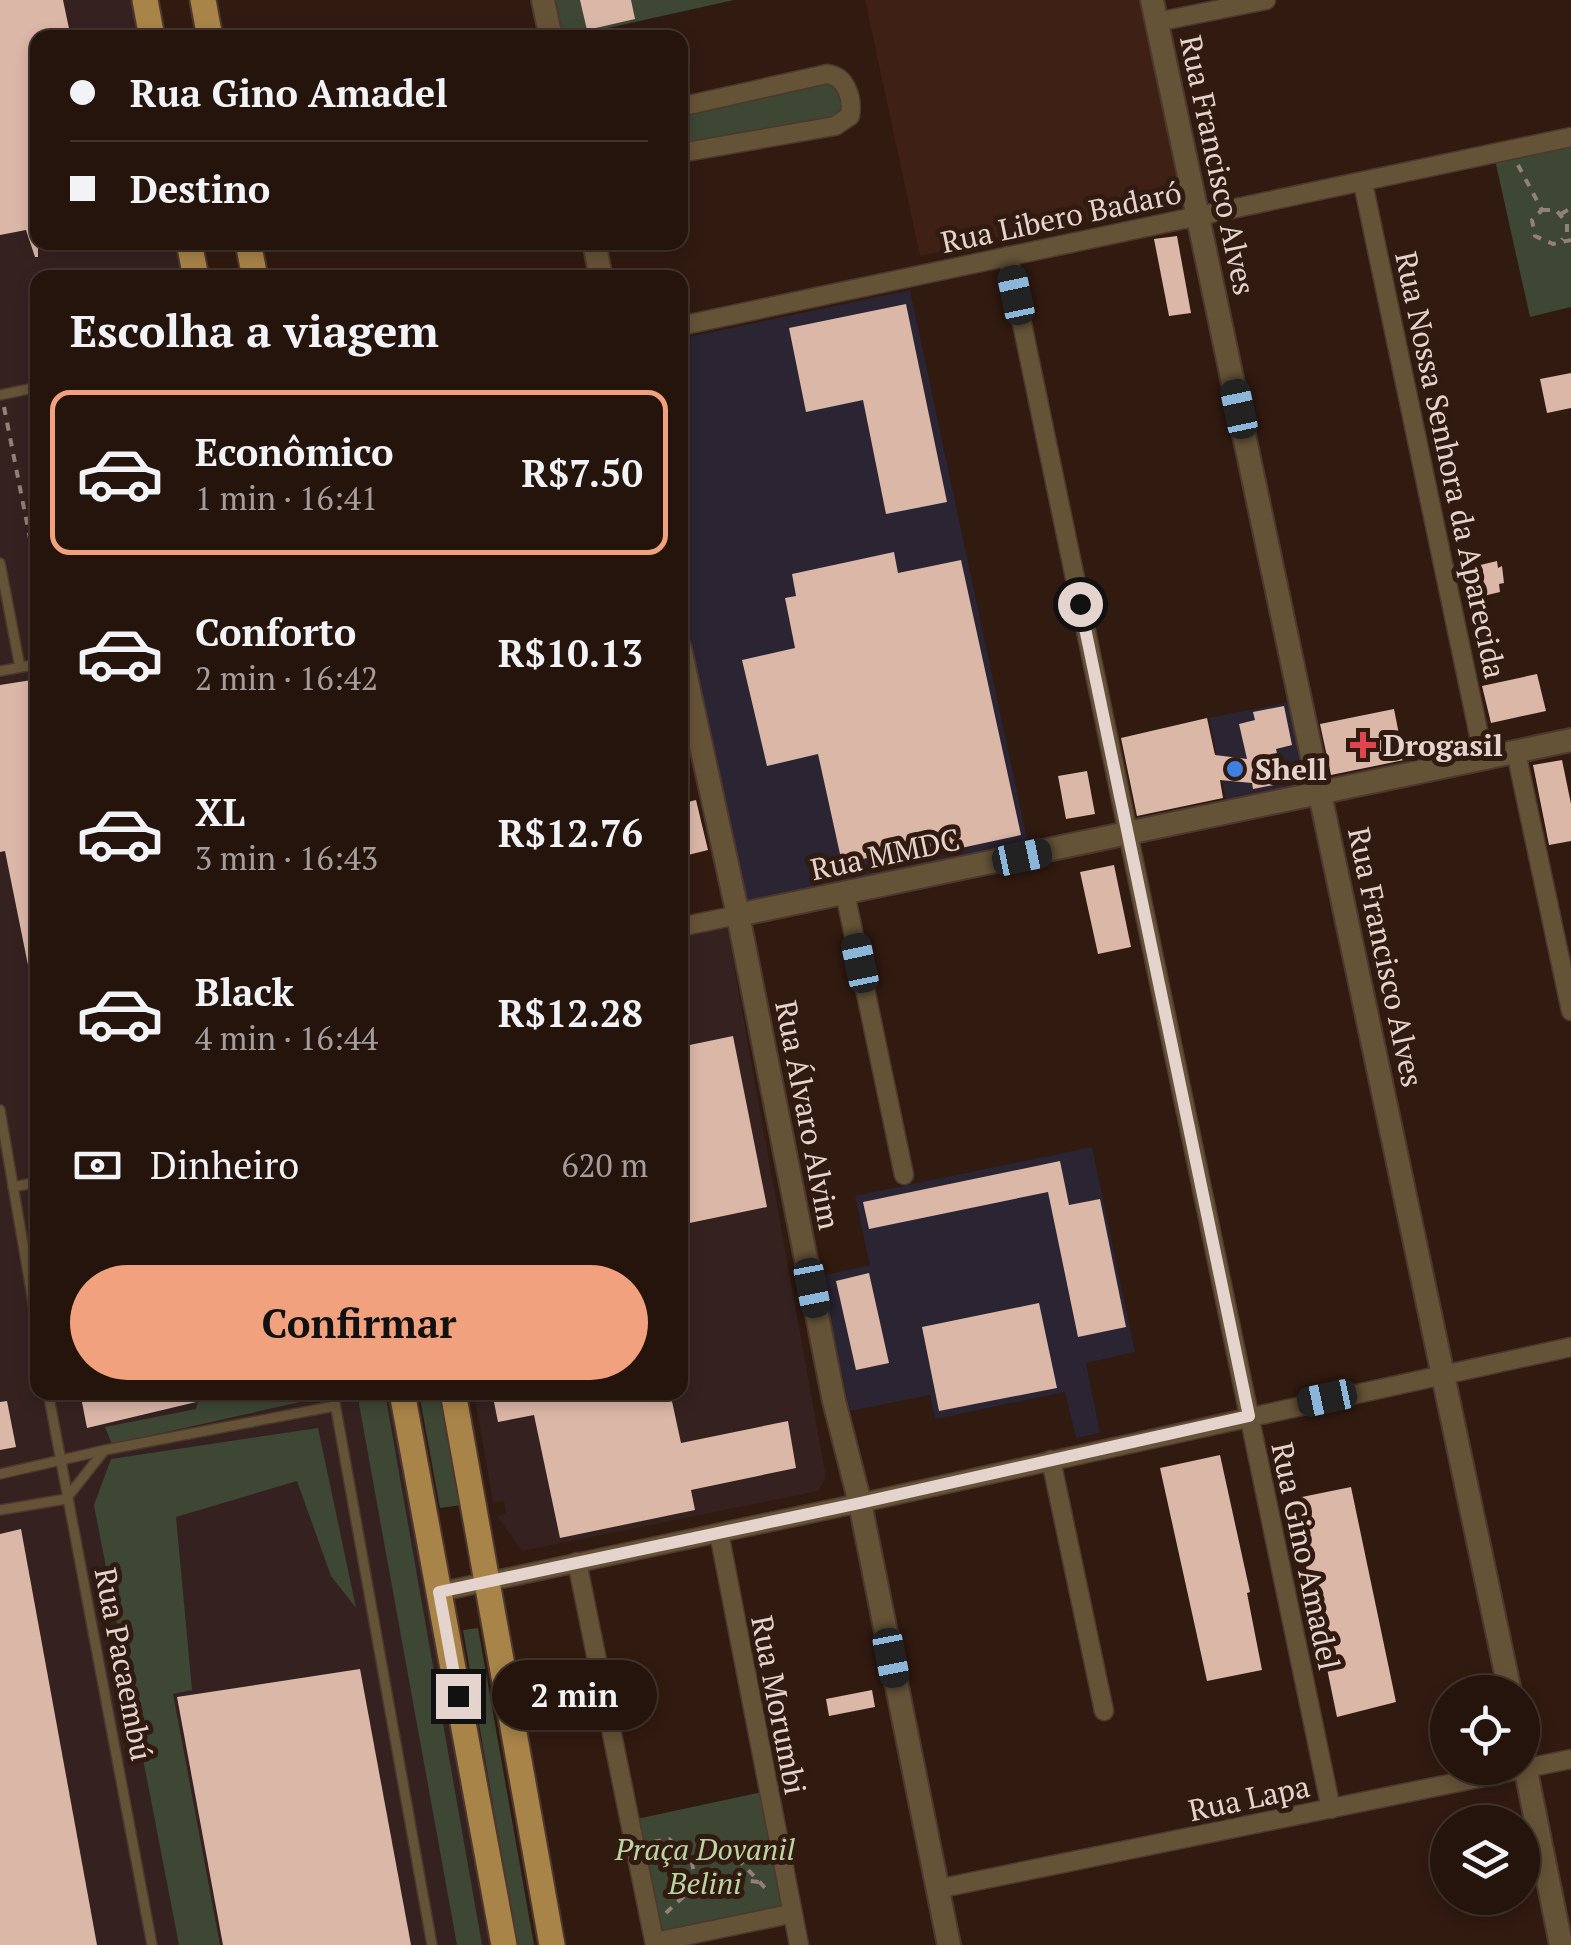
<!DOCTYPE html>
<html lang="pt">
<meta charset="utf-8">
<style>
:root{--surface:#25140c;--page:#2d1d15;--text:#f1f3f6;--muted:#a39e9d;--line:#42332d;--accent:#f1a17d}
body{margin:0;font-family:"PT Serif",serif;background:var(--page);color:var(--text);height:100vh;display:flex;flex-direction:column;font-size:38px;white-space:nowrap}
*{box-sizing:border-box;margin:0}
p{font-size:32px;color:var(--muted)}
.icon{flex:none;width:55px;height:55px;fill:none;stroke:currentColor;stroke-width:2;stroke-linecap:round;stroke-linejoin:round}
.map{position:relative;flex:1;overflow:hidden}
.panel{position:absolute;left:30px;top:270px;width:658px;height:1130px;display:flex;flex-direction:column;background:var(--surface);border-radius:20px;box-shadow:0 5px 15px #0003,0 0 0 2px var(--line)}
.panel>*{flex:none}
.guide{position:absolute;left:30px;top:30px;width:658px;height:220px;border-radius:20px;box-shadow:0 5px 15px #0003,0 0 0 2px var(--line);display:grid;align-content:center;height:220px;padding:0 40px;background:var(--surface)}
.controls{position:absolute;left:1430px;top:1675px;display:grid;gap:20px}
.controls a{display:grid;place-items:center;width:110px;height:110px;border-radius:50%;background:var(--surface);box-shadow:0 5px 15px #0003,0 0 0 2px var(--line);font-size:50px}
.end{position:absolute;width:45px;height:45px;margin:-22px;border:12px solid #e4d4cd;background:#111;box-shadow:0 0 0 5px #111}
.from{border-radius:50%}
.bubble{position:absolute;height:70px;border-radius:35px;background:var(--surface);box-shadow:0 5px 15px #0003,0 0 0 2px var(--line);font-size:32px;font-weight:700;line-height:70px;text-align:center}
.car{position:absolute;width:30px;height:60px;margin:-30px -15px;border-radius:12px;box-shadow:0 0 8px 2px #0007;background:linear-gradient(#222 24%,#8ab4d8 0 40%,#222 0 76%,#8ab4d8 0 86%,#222 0)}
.guide b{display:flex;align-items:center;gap:35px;height:95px;font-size:38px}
.guide b+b{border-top:2px solid var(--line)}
.guide i{width:25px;height:25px;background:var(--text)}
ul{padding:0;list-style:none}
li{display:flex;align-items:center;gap:30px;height:165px;margin:0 20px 15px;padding:0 20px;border:5px solid transparent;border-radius:20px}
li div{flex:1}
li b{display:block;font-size:38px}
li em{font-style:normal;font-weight:700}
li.current{border-color:var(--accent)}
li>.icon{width:90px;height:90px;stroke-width:1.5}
h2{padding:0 40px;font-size:45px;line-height:120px}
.pay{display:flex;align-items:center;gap:25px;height:110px;padding:0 40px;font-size:38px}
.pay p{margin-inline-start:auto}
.cta{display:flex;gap:20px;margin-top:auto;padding:20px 40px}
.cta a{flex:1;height:115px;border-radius:60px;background:var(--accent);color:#111;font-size:40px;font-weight:700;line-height:115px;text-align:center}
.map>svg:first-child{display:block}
.commercial{fill:#2b2433}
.industrial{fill:#352220}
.built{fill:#3e2114}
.green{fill:#3d4734}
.building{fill:#dbb7a8}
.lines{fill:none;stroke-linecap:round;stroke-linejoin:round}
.service-casing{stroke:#4e382e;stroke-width:12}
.minor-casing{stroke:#4e382e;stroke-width:21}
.tertiary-casing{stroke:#4e382e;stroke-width:26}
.primary-casing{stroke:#4e382e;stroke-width:29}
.path{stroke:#938078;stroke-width:4;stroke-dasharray:8 8;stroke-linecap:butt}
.service{stroke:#655337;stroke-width:9}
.minor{stroke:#655337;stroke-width:18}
.tertiary{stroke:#655337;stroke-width:22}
.primary{stroke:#a98448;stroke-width:25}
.route{stroke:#e4d4cd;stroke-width:12}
.health-dot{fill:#e0444e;stroke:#311a10;stroke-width:4}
.shop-dot{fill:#3f7fe0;stroke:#311a10;stroke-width:4}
.labels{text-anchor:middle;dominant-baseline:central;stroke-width:10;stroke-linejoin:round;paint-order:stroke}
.street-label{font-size:30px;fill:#e4d4cd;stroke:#311a10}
.poi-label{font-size:30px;font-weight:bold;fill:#e4d4cd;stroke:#311a10;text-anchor:start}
.park-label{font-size:30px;font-style:italic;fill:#bad5a1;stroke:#311a10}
</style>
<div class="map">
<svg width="1571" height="1945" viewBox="0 0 1571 1945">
<rect width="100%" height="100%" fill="#311a10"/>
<g class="commercial">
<polygon points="910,290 1028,844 745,905 680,602 680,339"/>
<polygon points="1295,701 1313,787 1227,804 1209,718"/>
<polygon points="1092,1147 1135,1352 1086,1363 1100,1433 1076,1438 1065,1392 935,1419 930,1395 850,1411 821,1276 870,1265 855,1196"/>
</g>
<g class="industrial">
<polygon points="0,0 132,0 139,37 38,38 38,242 176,243 183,277 38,278 38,1392 390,1393 466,1797 489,1945 0,1945"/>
<polygon points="727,927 826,1478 818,1491 522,1551 497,1516 506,1514 504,1501 493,1502 474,1393 680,1392 680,935"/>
</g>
<polygon class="built" points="865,0 1140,0 1183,200 920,256"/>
<g class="green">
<polygon points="548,0 734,0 563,38 557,37"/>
<polygon points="839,81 846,114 680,149 680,114"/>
<polygon points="1571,143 1571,307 1530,317 1495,160"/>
<polygon points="213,1393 316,1393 305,1401 112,1444 105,1427 196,1409 199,1398"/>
<polygon points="357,1393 385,1393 482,1945 457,1945"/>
<polygon points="419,1393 442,1393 462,1505 440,1508"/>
<polygon points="318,1428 356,1608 331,1576 297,1481 176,1517 192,1690 173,1694 220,1945 179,1945 94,1505 111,1459"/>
<polygon points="478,1628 534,1945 517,1945 463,1630"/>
<polygon points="762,1792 786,1912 658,1938 632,1820"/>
</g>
<g class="building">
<polygon points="0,0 63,0 71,38 38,38 38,257 35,257 26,230 0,235"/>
<polygon points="580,0 631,0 635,19 587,30"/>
<polygon points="1177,236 1191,313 1169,316 1154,239"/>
<polygon points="906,304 947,502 886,514 863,400 806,412 789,328"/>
<polygon points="1571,373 1571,408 1547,413 1540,379"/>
<polygon points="894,552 898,573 961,560 1021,835 910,859 909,850 842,863 818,754 767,766 742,660 795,648 785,598 796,596 792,574"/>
<polygon points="1497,561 1498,568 1502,566 1504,583 1499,584 1500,592 1479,597 1472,567"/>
<polygon points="1537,674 1546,711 1491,723 1482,686"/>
<polygon points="38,679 38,974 30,975 5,851 0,852 0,685"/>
<polygon points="1284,706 1292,745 1276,749 1284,783 1253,789 1252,783 1220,780 1223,798 1137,816 1121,738 1207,718 1215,755 1247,759 1239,724 1255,720 1253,712"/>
<polygon points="1394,709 1404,760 1331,775 1320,724"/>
<polygon points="1562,760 1571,804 1571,841 1549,845 1533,765"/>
<polygon points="1087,771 1095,814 1066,819 1058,776"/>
<polygon points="696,800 708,850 680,857 680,804"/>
<polygon points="1114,865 1131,947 1098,954 1080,872"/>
<polygon points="733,1036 767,1207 680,1225 680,1047"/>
<polygon points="1060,1161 1069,1205 1100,1199 1126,1327 1078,1337 1048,1192 869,1229 863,1202"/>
<polygon points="869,1273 889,1363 856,1370 836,1281"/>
<polygon points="1039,1303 1057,1388 939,1411 922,1327"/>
<polygon points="80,1392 212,1392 213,1398 87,1428"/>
<polygon points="492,1392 670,1392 681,1443 788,1421 796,1468 691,1490 695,1510 560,1538 534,1415 498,1422"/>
<polygon points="7,1401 16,1447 0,1450 0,1402"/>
<polygon points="1220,1455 1250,1592 1247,1593 1262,1670 1207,1681 1160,1468"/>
<polygon points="1351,1487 1396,1702 1337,1717 1292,1499"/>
<polygon points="21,1529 97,1945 0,1945 0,1534"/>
<polygon points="360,1669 411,1945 223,1945 177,1697"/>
<polygon points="872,1690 875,1707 829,1716 826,1699"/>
</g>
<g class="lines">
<g class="service-casing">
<g id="service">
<polyline points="0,395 38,387"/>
<polyline points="0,563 20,667"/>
<polyline points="0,671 38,664"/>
<polyline points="0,1110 38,1331"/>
<polyline points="13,1187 38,1182"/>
<polyline points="48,1392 152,1945"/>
<polyline points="333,1392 432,1945"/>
<polyline points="0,1474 105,1450 335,1406"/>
<polyline points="0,1510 66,1499 103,1452"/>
</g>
</g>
<g class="minor-casing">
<g id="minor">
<polyline points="1157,22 1266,0"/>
<path d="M 680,107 L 827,74 C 846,76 853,98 850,116 L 835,126 L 680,153"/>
<polyline points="1363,183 1484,759"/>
<polyline points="1008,256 1331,1809"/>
<polyline points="680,326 1571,137"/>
<polyline points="1516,752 1571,1011"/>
<polyline points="845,893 904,1175"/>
<polyline points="680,927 738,915"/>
<polyline points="1051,1460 1104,1711"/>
<polyline points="719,1533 799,1945"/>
<polyline points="577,1562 655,1945"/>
<polyline points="439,1592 860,1503 1571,1347"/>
<polyline points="937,1889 1571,1759"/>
<polyline points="655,1942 790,1914"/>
</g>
</g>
<g class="tertiary-casing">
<g id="tertiary">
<polyline points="543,0 551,38"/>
<polyline points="1152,0 1510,1692"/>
<polyline points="594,242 601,278"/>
<polyline points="680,649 738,915 834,1401 860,1503 949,1945"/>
<polyline points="738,915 1571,740"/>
<polyline points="1522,1751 1561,1945"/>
</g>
</g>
<g class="primary-casing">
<g id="primary">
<polyline points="145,0 152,38"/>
<polyline points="203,0 210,38"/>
<polyline points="189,242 196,278"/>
<polyline points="248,242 255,278"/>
<polyline points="402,1392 504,1945"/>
<polyline points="453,1392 552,1945"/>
</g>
</g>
<g class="path">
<polyline points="1518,165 1542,210 1532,220 1535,236 1553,244 1571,240"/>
<polyline points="1542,210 1556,210 1567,223 1567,233 1562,240"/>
<polyline points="1561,214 1571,208"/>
<polyline points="4,407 38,579"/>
<polyline points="653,1842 669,1839 692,1862 695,1883"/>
<polyline points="692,1862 733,1854 770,1893"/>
<path d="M 666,1913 C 703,1877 708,1876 759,1882"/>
</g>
<use href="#service" class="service"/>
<use href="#minor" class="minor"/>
<use href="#tertiary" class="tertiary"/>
<use href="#primary" class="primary"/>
</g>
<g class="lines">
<polyline class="route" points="458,1696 439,1592 860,1503 1249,1416 1080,604"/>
</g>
<path class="health-dot" d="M1358 730h10v10h10v10h-10v10h-10v-10h-10v-10h10z"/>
<circle class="shop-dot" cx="1235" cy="769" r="10"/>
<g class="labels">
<g class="street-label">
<text transform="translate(1218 165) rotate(78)">Rua Francisco Alves</text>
<text transform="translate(1061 217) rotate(-12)">Rua Libero Badaró</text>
<text transform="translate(1451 465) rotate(78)">Rua Nossa Senhora da Aparecida</text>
<text transform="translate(885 854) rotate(-12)">Rua MMDC</text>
<text transform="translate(1386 957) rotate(78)">Rua Francisco Alves</text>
<text transform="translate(808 1115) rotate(79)">Rua Álvaro Alvim</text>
<text transform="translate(1306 1556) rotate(78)">Rua Gino Amadel</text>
<text transform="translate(124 1664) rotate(79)">Rua Pacaembú</text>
<text transform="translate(779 1705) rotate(79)">Rua Morumbi</text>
<text transform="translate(1249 1798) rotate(-12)">Rua Lapa</text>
</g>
<g class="poi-label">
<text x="1383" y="745">Drogasil</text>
<text x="1255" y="769">Shell</text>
</g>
<g class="park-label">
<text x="705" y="1849">Praça Dovanil<tspan x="705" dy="34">Belini</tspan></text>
</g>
</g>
</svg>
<div class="controls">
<a><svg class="icon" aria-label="locate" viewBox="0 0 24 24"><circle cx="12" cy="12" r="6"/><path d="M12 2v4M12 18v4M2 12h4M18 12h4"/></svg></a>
<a><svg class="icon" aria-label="layers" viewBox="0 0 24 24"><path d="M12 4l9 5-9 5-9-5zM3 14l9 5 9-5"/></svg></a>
</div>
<i class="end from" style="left:1080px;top:604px"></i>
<i class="end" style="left:458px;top:1696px"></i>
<div class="bubble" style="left:492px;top:1660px;width:165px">2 min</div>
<i class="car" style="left:1016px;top:295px;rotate:348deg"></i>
<i class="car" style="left:1239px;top:409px;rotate:348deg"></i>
<i class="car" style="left:1022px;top:857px;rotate:78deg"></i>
<i class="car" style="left:860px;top:963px;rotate:348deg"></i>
<i class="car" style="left:812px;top:1288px;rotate:169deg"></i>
<i class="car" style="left:1327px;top:1398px;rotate:258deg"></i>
<i class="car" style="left:891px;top:1658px;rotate:169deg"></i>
<div class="guide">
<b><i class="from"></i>Rua Gino Amadel</b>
<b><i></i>Destino</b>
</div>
<section class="panel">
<h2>Escolha a viagem</h2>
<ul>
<li class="current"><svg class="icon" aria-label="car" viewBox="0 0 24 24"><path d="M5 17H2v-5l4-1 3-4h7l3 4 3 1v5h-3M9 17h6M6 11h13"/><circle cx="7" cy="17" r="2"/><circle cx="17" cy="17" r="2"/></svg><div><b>Econômico</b><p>1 min · 16:41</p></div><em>R$7.50</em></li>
<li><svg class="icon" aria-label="car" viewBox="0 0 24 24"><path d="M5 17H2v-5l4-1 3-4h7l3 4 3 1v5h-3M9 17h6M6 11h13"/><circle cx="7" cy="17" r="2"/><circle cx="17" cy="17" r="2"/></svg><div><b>Conforto</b><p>2 min · 16:42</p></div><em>R$10.13</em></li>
<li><svg class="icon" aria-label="car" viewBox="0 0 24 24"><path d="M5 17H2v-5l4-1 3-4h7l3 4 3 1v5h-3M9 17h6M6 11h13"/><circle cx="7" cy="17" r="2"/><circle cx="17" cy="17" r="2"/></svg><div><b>XL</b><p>3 min · 16:43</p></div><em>R$12.76</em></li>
<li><svg class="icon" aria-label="car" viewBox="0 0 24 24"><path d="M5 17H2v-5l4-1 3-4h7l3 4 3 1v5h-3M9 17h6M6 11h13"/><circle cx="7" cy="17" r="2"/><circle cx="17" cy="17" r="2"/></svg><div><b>Black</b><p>4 min · 16:44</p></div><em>R$12.28</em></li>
</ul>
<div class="pay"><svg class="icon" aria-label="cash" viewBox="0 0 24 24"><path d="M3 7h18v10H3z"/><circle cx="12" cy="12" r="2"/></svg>Dinheiro<p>620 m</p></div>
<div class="cta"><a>Confirmar</a></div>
</section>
</div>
